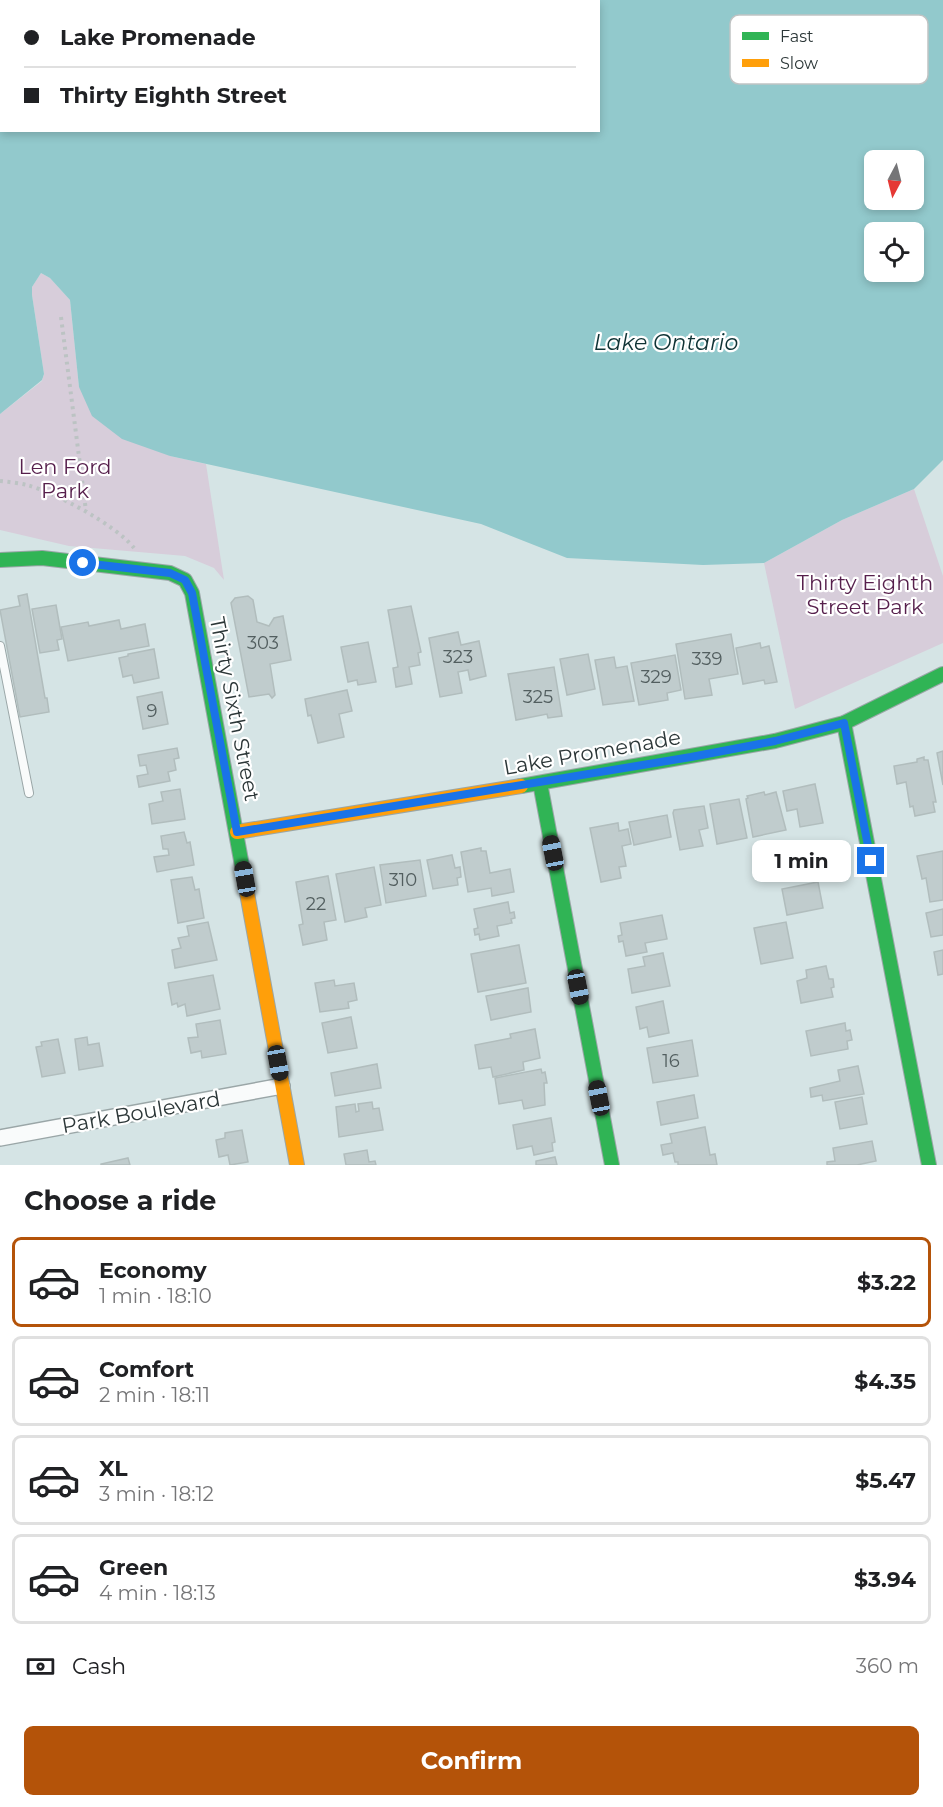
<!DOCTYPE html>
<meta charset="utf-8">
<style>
:root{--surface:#fff;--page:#f6f6f6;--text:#202124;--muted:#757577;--line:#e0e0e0;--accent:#b45309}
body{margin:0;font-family:Montserrat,sans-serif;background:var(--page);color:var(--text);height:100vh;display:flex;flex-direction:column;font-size:22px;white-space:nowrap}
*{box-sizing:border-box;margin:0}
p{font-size:20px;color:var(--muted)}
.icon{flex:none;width:33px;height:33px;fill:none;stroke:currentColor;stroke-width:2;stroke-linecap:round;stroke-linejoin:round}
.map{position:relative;height:1165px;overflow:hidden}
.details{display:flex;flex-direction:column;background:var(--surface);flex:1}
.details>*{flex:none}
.banner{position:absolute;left:0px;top:0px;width:600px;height:132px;box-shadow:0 3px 9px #0003;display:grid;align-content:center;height:132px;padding:0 24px;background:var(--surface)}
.needle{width:39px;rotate:187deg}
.tools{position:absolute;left:864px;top:150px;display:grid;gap:12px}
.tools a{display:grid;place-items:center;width:60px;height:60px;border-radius:9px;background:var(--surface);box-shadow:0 3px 9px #0003;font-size:30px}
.end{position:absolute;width:27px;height:27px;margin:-14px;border:8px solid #1a73e8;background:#fff;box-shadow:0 0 0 3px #fff}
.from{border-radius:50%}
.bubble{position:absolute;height:42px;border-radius:9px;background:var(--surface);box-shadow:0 3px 9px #0003;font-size:20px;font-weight:700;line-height:42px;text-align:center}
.car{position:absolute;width:18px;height:36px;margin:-18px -9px;border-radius:8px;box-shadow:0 0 4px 2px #0007;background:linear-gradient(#222 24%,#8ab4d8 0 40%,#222 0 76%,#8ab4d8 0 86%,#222 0)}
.banner b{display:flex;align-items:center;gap:21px;height:57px;font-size:22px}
.banner b+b{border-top:2px solid var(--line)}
.banner i{width:15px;height:15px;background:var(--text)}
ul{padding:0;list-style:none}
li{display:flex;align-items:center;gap:18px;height:90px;margin:0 12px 9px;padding:0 12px;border:3px solid var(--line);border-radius:9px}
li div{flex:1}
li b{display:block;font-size:22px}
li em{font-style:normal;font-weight:700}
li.active{border-color:var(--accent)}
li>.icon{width:54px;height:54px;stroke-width:1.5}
h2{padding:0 24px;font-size:27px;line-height:72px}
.pay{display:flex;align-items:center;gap:15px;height:66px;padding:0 24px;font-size:22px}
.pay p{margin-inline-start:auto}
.cta{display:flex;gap:12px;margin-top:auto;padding:12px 24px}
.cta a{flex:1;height:69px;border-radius:9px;background:var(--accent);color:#fff;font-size:24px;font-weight:700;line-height:69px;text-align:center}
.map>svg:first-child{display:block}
.green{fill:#d7cdda}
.water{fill:#92c9cc;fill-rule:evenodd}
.building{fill:#c0cccd;stroke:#b1bdbd;stroke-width:1.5}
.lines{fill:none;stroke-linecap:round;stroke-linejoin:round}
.lane-casing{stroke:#9aa6a7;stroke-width:10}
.street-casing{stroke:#9aa6a7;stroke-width:18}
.fast-casing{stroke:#9aa6a7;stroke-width:16}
.slow-casing{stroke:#9aa6a7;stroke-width:16}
.path{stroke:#bcc3c3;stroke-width:4;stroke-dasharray:3 4.5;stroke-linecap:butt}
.lane{stroke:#f9fbfb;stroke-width:8}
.street{stroke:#f9fbfb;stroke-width:15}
.fast{stroke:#30b455;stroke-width:14}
.slow{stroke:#ff9f0a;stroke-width:14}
.route{stroke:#1a73e8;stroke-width:8}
.labels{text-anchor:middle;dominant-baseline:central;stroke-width:4.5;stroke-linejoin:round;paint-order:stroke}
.number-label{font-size:18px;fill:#525e5f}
.park-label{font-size:21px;fill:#561f4c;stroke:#fff}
.street-label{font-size:21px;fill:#2c3738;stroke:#fff}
.water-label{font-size:22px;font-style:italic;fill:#0f3335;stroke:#fff}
.key{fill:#fff;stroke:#c0c3c3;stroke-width:1.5}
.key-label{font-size:16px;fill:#2c3738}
</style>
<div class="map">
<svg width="943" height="1165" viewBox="0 0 943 1165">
<rect width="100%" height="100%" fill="#d5e4e5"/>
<g class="green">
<polygon points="41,273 50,278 70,300 79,387 170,456 206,464 224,580 214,568 185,556 69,546 0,530 0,414 42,381 44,374 32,295 32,287"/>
<polygon points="914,489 943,576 943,643 795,709 764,563 842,520"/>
</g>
<path class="water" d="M 0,0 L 943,0 L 943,460 L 914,489 L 842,520 L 764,563 L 703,565 L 567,558 L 481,524 L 170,456 L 122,439 L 92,416 L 79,387 L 70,300 L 50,278 L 41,273 L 32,287 L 32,295 L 44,374 L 42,380 L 0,414 ZM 2,2 L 598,2 L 598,130 L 2,130 ZM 874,160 L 914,160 L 914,200 L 874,200 ZM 874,232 L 914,232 L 914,272 L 874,272 Z"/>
<g class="building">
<polygon points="27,594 45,698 47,698 49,712 20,717 0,610 20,606 18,596"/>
<polygon points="248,596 253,600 257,622 269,626 274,618 283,616 291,660 270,664 275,695 272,698 269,694 249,697 231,603 235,598"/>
<polygon points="56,605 62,639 57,640 59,650 40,653 32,609"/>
<polygon points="411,606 421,652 418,653 420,665 409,667 412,684 396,687 393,668 398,667 388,610"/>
<polygon points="119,620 121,629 145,624 149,646 68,661 61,627 88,622 89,626"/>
<polygon points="458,632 461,645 479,641 486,676 470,680 468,670 458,672 462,693 440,697 429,638"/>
<polygon points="731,634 738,674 709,679 712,695 685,699 676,644"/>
<polygon points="368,642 376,682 358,685 357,680 348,682 341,647"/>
<polygon points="760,643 761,648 769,646 777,682 765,684 764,680 743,684 736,648"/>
<polygon points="154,649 159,678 134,683 132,675 123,677 119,658 128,656 128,654"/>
<polygon points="588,654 595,689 567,695 560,659"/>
<polygon points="675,655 681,690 667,693 668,700 639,705 631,663"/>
<polygon points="614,657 616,668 627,666 634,701 603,705 595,660"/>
<polygon points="554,667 562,716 548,718 547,714 516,720 508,674"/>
<polygon points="347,690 352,711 339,714 344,737 318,743 311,715 308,716 305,699"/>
<polygon points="162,692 168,724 143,729 137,697"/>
<polygon points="177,748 179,758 174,759 176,770 168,772 170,781 139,787 137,776 148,774 146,765 140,766 138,755"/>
<polygon points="943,751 943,785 937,753"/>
<polygon points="924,757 924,760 928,760 936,802 933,802 935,812 915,816 913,806 910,807 906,782 897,784 894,766 917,762 917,759"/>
<polygon points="815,784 823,823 800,827 797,809 787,811 783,791"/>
<polygon points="180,789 185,819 152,824 149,804 163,801 161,792"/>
<polygon points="764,792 765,795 776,792 786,830 753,837 746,799 748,798 747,796"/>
<polygon points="739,799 747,838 717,844 710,804"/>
<polygon points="704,806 708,828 699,830 703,846 680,850 673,813 674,810"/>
<polygon points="667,815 671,837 634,845 629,822"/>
<polygon points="618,823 619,831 628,829 631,844 622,846 626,866 619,867 621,878 601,882 590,828"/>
<polygon points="184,832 187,843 190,842 194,865 157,872 154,857 169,855 168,849 163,849 161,836"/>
<polygon points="481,848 481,851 486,851 490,873 510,869 514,892 492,896 491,888 468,892 461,852"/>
<polygon points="943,851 943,900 930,902 926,878 922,879 917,856"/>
<polygon points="452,855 455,868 460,867 461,877 457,878 458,885 433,889 427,860"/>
<polygon points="420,860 426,896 386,903 380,865"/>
<polygon points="374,867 381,905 365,908 367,917 345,922 336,874"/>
<polygon points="328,876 336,920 324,922 327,940 303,945 299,925 303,924 296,882"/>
<polygon points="192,877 195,890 199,889 204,918 178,923 171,880"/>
<polygon points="818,882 823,908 787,915 782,889"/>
<polygon points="508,902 510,913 514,912 515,918 511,919 512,923 497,926 499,936 480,940 479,934 475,935 474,929 478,928 474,909"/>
<polygon points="943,909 943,935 931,937 926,913"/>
<polygon points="662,915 667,939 645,943 647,952 626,956 623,941 619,942 618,936 622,935 620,923"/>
<polygon points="208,922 217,960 175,968 172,950 181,948 178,938 189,936 187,926"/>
<polygon points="786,922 793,958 761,964 754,928"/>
<polygon points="519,945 526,983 478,992 471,954"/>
<polygon points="943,950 943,974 938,975 934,952"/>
<polygon points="663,953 670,986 632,993 628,969 645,966 643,957"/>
<polygon points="826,966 829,979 833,979 834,987 831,988 833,997 801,1003 797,981 807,978 806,970"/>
<polygon points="213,975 220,1009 187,1016 185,1004 178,1007 177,1003 172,1005 168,983"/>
<polygon points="334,980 335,986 354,983 357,1000 348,1002 349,1008 320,1012 315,983"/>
<polygon points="528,988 531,1012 491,1020 486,996"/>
<polygon points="663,1001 669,1033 649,1037 647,1027 640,1029 636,1007"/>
<polygon points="351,1017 357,1048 328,1053 322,1023"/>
<polygon points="220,1020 226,1054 202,1058 201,1051 191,1053 188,1038 198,1037 196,1024"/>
<polygon points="845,1023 846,1031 850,1030 852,1040 847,1041 848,1049 811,1056 806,1031"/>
<polygon points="535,1029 540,1058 523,1062 524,1070 493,1077 491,1067 479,1069 475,1045 511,1038 510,1034"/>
<polygon points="87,1037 88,1045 99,1043 103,1066 79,1070 75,1039"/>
<polygon points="58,1039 65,1073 42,1077 36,1047 42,1046 41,1042"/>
<polygon points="692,1040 698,1076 653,1083 647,1048"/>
<polygon points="377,1064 381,1088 335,1096 331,1073"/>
<polygon points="858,1066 864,1094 823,1101 822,1095 811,1097 810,1088 840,1081 838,1070"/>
<polygon points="541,1069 542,1073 545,1072 547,1083 544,1083 545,1105 524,1109 522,1100 499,1104 495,1078"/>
<polygon points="694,1095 698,1118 661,1125 657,1102"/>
<polygon points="862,1097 867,1124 840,1129 835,1102"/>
<polygon points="372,1102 373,1109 379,1108 383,1130 339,1137 336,1107 355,1104 356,1112 359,1111 358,1104"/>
<polygon points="551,1118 555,1142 552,1143 553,1151 534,1155 532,1146 517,1149 513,1125"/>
<polygon points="705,1127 710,1155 715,1154 717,1165 678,1165 678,1162 675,1162 673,1153 663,1155 661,1145 672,1143 670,1134"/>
<polygon points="242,1130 248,1162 230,1165 228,1155 219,1157 216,1140 225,1138 225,1133"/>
<polygon points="872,1141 876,1161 857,1165 827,1165 827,1162 835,1161 833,1148"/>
<polygon points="367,1150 369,1162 375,1161 376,1165 346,1165 344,1154"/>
<polygon points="555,1157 557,1165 536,1165 536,1161"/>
<polygon points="128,1158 130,1165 101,1165 101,1164"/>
</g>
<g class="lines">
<g class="lane-casing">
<polyline id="lane" points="0,646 29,793"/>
</g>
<g class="street-casing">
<polyline id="street" points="0,1138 282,1086"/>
</g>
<g class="fast-casing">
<g id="fast">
<polyline points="0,560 42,558 170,573 185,580 192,593 247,893"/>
<polyline points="844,723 929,1165"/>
<polyline points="540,783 612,1165"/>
<polyline points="521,786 775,741 844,723 943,674"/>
</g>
</g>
<g class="slow-casing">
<g id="slow">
<polyline points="237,832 521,786"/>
<polyline points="247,893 297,1165"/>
</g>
</g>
<g class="path">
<polyline points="61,317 86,511"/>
<path d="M 0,481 C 9,482 19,483 27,485 C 56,493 116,525 134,548"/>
</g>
<use href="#lane" class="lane"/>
<use href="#street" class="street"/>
<use href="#fast" class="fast"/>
<use href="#slow" class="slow"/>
</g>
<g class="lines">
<polyline class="route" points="83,563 170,573 185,580 192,593 237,832 691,757 775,741 844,723 871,861"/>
</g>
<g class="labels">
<g class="number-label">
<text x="263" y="643">303</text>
<text x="458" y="657">323</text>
<text x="707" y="659">339</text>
<text x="656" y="677">329</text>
<text x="538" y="697">325</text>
<text x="152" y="711">9</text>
<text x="403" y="880">310</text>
<text x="316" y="904">22</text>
<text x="671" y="1061">16</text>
</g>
<g class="park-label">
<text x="65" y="466">Len Ford<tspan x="65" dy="24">Park</tspan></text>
<text x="865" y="582">Thirty Eighth<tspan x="865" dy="24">Street Park</tspan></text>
</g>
<g class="street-label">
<text transform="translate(235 709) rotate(79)">Thirty Sixth Street</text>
<text transform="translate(592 752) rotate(-10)">Lake Promenade</text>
<text transform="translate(141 1112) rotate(-10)">Park Boulevard</text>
</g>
<g class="water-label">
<text x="666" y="342">Lake Ontario</text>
</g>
</g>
<rect x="730" y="15" width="198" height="69" rx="9" class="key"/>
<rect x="742" y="32" width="27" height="8" fill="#30b455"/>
<rect x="742" y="59" width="27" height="8" fill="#ff9f0a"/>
<g class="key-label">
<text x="780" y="42">Fast</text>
<text x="780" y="69">Slow</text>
</g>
</svg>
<div class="tools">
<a><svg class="needle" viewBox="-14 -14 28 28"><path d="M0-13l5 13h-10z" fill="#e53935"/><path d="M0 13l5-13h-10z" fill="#757577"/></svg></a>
<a><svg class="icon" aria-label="locate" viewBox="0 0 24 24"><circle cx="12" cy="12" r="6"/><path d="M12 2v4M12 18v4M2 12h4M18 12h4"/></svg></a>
</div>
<i class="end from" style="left:83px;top:563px"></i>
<i class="end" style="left:871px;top:861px"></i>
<div class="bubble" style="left:752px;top:840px;width:99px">1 min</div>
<i class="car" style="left:553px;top:853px;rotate:349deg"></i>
<i class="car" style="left:245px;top:879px;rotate:350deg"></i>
<i class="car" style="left:578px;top:987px;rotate:169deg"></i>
<i class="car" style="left:278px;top:1063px;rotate:170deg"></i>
<i class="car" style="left:599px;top:1098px;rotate:349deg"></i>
<div class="banner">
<b><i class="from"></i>Lake Promenade</b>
<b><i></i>Thirty Eighth Street</b>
</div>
</div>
<section class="details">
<h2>Choose a ride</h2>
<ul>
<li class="active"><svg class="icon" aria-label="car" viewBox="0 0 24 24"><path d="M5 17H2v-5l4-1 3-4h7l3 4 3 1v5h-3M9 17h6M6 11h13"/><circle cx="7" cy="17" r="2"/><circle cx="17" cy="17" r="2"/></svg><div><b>Economy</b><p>1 min · 18:10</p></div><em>$3.22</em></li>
<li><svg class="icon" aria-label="car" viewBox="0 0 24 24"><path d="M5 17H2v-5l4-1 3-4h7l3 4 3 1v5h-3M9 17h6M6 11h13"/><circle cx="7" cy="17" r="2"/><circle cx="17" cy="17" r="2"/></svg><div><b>Comfort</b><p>2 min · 18:11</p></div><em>$4.35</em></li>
<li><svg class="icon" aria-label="car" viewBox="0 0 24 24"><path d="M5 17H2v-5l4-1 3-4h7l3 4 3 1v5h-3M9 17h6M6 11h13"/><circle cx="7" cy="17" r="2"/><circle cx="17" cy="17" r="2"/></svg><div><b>XL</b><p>3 min · 18:12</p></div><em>$5.47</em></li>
<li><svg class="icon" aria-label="car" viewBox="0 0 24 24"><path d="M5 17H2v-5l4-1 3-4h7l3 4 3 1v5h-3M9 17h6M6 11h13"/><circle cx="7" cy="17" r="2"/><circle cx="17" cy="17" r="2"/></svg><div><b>Green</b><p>4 min · 18:13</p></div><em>$3.94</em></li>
</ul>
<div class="pay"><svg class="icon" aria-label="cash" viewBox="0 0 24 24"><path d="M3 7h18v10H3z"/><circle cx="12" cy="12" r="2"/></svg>Cash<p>360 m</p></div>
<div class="cta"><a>Confirm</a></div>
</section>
